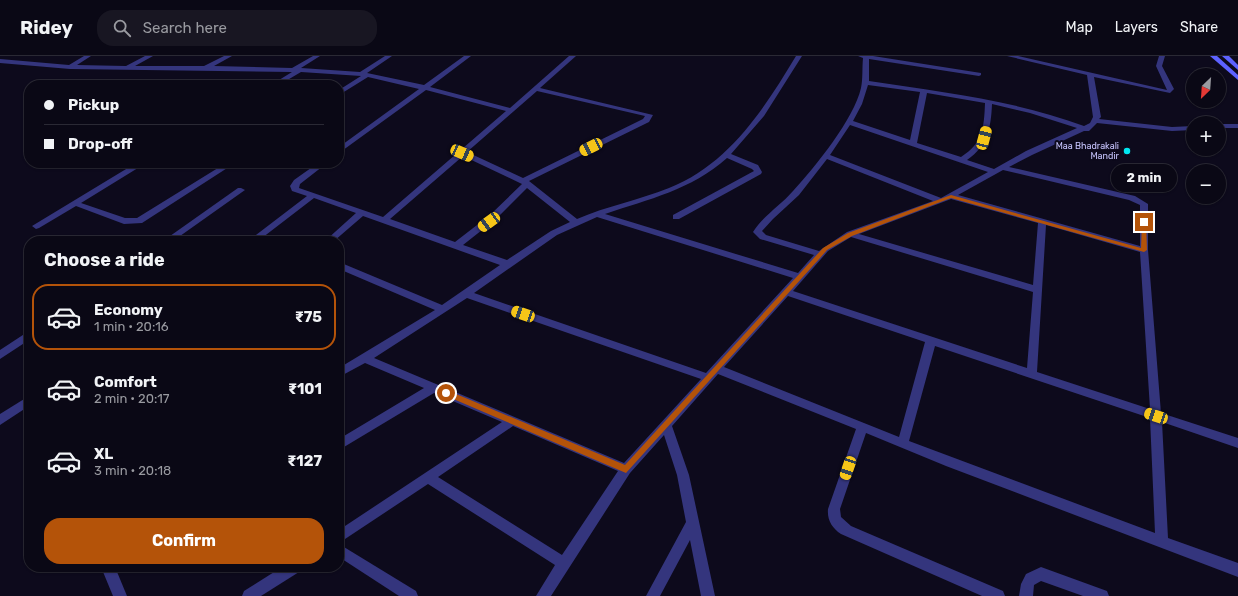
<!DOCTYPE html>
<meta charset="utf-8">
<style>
:root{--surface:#0a0815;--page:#181622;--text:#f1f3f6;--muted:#999aa0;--line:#2a2934;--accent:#b45309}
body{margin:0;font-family:Rubik,sans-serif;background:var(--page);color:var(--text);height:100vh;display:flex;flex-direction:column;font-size:15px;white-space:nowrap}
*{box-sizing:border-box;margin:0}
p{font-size:13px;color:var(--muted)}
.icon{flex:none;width:22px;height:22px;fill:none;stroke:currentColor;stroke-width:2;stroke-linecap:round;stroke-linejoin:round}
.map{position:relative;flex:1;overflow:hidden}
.side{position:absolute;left:24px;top:180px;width:320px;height:336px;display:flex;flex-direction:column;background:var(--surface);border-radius:16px;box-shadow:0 1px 3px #0004,0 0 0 1px var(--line)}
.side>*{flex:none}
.top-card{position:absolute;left:24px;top:24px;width:320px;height:88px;border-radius:16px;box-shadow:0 1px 3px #0004,0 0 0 1px var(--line);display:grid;align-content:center;height:88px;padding:0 20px;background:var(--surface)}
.needle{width:26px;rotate:205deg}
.tools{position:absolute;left:1186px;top:12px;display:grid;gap:8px}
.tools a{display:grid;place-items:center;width:40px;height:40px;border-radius:50%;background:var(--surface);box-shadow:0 1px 3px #0004,0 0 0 1px var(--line);font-size:20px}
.end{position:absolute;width:18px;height:18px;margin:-9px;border:5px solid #b45309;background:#fff;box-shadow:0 0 0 2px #fff}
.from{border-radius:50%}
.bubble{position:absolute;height:28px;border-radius:14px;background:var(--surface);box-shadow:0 1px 3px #0004,0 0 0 1px var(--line);font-size:13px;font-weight:700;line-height:28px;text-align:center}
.car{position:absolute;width:12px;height:24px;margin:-12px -6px;border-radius:5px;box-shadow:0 0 3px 1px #0007;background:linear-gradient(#f5c518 24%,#345 0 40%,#f5c518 0 76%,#345 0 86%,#f5c518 0)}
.top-card b{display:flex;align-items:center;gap:14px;height:38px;font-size:15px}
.top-card b+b{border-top:1px solid var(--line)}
.top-card i{width:10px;height:10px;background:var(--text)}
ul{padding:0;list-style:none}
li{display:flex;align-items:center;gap:12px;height:66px;margin:0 8px 6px;padding:0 12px;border:2px solid transparent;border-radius:16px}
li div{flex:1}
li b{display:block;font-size:15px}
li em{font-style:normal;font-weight:700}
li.on{border-color:var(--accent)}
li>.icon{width:36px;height:36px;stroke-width:1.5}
h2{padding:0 20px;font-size:18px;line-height:48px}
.cta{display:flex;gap:8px;margin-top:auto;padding:8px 20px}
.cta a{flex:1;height:46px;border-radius:16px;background:var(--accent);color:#fff;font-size:16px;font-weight:700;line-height:46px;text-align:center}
header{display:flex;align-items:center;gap:24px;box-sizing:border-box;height:56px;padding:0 20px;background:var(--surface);border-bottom:1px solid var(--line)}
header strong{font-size:19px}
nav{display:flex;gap:22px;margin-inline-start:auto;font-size:14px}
.search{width:280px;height:36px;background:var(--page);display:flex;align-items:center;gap:10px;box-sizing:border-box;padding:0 14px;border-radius:16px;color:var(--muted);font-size:15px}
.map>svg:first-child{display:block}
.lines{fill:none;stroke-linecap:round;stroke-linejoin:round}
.street{fill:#34357d;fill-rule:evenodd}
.secondary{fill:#5d62ff;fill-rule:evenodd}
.route{fill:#b45309}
.poi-dot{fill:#00e7f1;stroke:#0d0a1c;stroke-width:1.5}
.labels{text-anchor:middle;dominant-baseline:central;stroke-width:4;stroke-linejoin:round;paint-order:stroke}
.far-poi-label{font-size:9px;fill:#c9c6ff;stroke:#0d0a1c;text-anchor:end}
</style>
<header>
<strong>Ridey</strong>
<div class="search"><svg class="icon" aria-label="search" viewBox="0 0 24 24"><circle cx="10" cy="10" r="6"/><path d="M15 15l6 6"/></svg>Search here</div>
<nav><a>Map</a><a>Layers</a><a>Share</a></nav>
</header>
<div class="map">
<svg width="1238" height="540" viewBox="0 0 1238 540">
<rect width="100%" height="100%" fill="#0d0a1c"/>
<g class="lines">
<g class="street">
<path d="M 84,0 L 91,0 L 77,9 L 126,10 L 145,0 L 153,0 L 135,10 L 204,10 L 224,0 L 232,0 L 214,10 L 292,12 L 313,0 L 320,0 L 301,12 L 360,16 L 385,0 L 392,0 L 367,17 L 424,29 L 464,0 L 471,0 L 430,31 L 510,52 L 569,0 L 576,0 L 540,32 L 653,59 L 649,66 L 529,125 L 577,163 C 607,150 639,144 669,132 C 729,108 764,53 796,0 L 802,0 L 764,60 L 731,98 L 758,109 L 762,116 L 761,118 L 679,163 L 673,163 L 673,159 L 754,115 L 752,113 L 727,102 C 691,134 649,143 605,158 L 798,217 L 814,199 L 760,183 L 753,176 C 764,159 780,150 793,135 C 815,111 854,63 861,32 C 863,23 862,12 863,2 L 858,0 L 873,0 L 981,17 L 981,19 L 979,20 L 869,3 L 869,25 C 941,36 1014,44 1084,70 L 1090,67 L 1093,61 L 1087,19 L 1007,0 L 1018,0 L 1167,34 L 1156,10 L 1159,0 L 1165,0 L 1162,10 L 1174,33 L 1170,37 L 1094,21 L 1101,61 L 1099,63 L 1172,71 L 1193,70 L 1193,74 L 1172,75 L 1097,67 L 1089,75 L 1084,75 L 1032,99 L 1009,111 L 1135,140 L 1148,148 L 1148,194 L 1161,357 L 1238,382 L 1238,392 L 1162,366 L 1168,482 L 1238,507 L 1238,521 L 946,410 L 866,377 L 840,453 L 841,461 L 851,470 L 1003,535 L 1005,540 L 982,540 L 841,478 C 832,472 827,464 828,453 L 856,373 L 718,318 L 672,370 L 689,419 L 715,540 L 701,540 L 690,484 L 660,540 L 646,540 L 686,466 L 677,419 L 664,379 L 630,417 L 551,540 L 536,540 L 555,509 L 428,428 L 339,487 L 339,474 L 502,366 L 434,337 L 339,394 L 339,383 L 424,332 L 365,307 L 339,321 L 339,312 L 435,254 L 339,213 L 339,206 L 442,249 L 500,209 L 363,160 L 334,185 L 325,185 L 356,157 L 314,142 L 258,185 L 248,185 L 307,140 L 292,135 L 290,130 L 294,124 L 318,107 L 327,107 L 300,128 L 299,132 L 383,161 L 506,55 L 426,34 L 339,97 L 339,91 L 419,33 L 368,21 L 339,39 L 339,34 L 361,20 L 301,16 L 279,29 L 271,29 L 292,16 L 70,13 L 0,7 L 0,3 L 69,9 ZM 868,29 L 920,36 L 910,84 L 853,65 L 862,48 ZM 537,35 L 645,60 L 643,63 L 523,122 L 467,96 ZM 927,37 L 985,47 C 984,72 983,87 961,101 L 917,87 ZM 992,48 L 1030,57 L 1077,72 L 1026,95 L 994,113 L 967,104 C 988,90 991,71 992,48 ZM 850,69 L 988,116 L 941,142 L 830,99 ZM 463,100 L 522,128 L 490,159 L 455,186 L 390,163 ZM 827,103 L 933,145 L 847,176 L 819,195 L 766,179 L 762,175 L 773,163 L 799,139 ZM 1003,114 L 1129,144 L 1140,149 L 1140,190 L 958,139 ZM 527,132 L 570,166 L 551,175 L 507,204 L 463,189 L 496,163 ZM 951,143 L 1038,167 L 1033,229 L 859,178 ZM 597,161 L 793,222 L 706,317 L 474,237 L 557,179 ZM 1046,169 L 1140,196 L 1150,353 L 1037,316 ZM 851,181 L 1033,236 L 1027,312 L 793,235 L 828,195 ZM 788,240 L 925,286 L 899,381 L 724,311 ZM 467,242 L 701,323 L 624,407 L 374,302 ZM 935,290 L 1150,362 L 1155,477 L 909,385 ZM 513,370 L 618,415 L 562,499 L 438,421 Z"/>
<rect x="1219" y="68" width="19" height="4"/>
<polygon points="136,107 146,107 81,147 125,162 137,162 226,107 235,107 142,167 124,168 76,150 39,172 36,173 32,170"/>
<polygon points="238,132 241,132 245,134 173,185 163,185"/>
<polygon points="29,275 29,284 0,303 0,294"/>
<polygon points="29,340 29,350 0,369 0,358"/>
<polygon points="339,488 416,535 418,540 399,540 339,501"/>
<polygon points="101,511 115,511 127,540 113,540"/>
<polygon points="282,511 301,511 299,516 261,540 242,540 244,535"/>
<polygon points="1041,511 1107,535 1109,540 1083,540 1041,525 1034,529 1033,540 1019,540 1021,528 1026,518"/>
</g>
<g class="secondary">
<polygon points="1210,0 1217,0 1238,19 1238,24"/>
<polygon points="1222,0 1229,0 1238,9 1238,14"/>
</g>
</g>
<polygon class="route" points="951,139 1141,192 1142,166 1146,165 1147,194 1144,196 951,142 852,180 827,194 820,202 626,417 444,339 443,337 446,335 449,335 625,409 823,192 848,177"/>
<circle class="poi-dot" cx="1127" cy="95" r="4"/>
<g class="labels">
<g class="far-poi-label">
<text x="1119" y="90">Maa Bhadrakali<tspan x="1119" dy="10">Mandir</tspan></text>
</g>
</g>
</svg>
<div class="tools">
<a><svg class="needle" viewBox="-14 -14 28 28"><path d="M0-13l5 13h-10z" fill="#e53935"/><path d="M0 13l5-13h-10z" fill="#999aa0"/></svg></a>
<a>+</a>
<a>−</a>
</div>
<i class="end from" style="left:446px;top:337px"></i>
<i class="end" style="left:1144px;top:166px"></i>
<div class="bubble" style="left:1111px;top:108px;width:66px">2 min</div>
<i class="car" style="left:984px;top:82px;rotate:15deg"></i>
<i class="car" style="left:591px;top:91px;rotate:243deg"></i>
<i class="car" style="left:462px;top:97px;rotate:114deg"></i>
<i class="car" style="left:489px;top:166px;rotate:234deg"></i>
<i class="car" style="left:523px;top:258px;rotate:289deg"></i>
<i class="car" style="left:1156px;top:360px;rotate:288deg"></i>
<i class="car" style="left:848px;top:412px;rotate:199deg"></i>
<div class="top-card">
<b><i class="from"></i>Pickup</b>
<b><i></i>Drop-off</b>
</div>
<section class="side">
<h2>Choose a ride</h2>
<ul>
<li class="on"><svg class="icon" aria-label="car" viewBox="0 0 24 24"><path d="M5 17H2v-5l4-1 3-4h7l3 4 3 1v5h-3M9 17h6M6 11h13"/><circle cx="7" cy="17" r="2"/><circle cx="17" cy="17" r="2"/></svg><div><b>Economy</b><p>1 min · 20:16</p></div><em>₹75</em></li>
<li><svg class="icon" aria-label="car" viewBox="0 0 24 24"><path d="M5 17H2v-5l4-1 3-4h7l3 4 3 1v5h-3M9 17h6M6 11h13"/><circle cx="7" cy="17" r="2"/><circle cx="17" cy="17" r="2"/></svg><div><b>Comfort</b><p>2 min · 20:17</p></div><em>₹101</em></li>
<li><svg class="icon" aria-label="car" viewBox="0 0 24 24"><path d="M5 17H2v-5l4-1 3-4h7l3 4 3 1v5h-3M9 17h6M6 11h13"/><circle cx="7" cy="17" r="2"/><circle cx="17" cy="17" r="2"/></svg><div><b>XL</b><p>3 min · 20:18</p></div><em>₹127</em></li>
</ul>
<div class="cta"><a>Confirm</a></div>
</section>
</div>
